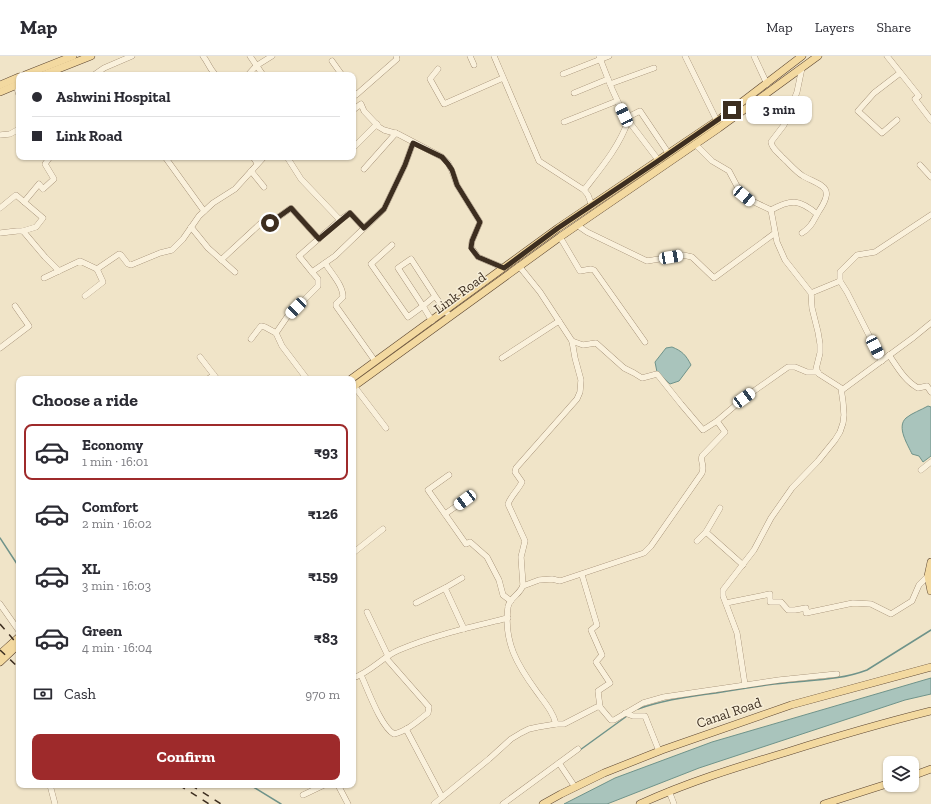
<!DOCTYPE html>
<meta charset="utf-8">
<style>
:root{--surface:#fff;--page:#f2f2f3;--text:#2b2b33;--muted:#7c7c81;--line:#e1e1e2;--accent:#9e2a2b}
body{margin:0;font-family:"Zilla Slab",serif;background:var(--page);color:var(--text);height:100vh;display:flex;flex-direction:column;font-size:15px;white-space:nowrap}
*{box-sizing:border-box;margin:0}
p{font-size:13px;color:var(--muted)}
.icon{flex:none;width:22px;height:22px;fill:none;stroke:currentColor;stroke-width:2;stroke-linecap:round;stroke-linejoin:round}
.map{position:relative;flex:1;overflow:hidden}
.side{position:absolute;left:16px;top:320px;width:340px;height:412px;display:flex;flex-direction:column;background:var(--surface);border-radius:8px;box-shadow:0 1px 3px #0004}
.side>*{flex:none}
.guide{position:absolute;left:16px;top:16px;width:340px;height:88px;border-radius:8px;box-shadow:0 1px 3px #0004;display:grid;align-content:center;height:88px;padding:0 16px;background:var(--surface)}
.tools{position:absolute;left:883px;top:700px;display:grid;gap:8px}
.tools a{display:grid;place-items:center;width:36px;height:36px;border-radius:8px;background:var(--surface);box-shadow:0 1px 3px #0004;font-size:20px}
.end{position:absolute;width:18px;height:18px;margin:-9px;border:5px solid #3d2e20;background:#fff;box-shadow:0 0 0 2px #fff}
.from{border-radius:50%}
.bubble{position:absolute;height:28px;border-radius:8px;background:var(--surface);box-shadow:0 1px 3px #0004;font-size:13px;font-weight:700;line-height:28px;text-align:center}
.car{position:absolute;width:12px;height:24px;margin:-12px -6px;border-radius:5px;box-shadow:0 0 3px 1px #0007;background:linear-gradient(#fff 24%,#345 0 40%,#fff 0 76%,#345 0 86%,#fff 0)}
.guide b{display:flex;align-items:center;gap:14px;height:38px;font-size:15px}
.guide b+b{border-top:1px solid var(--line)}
.guide i{width:10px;height:10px;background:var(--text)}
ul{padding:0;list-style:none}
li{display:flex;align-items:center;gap:12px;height:56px;margin:0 8px 6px;padding:0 8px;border:2px solid transparent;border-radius:8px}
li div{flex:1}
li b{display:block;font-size:15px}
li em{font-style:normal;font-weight:700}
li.active{border-color:var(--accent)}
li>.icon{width:36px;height:36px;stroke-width:1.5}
h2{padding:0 16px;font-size:18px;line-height:48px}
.pay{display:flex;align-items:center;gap:10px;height:44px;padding:0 16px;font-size:15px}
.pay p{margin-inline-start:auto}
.button{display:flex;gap:8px;margin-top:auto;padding:8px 16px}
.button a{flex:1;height:46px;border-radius:8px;background:var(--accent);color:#fff;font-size:16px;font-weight:700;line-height:46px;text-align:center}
header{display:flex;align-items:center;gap:24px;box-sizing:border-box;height:56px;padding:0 20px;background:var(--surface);border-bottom:1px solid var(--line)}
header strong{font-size:19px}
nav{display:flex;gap:22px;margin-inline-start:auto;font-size:14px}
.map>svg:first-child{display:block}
.water{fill:#a9c4bc;stroke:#6f938a}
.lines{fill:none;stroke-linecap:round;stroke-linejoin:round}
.stream{stroke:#6f938a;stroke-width:1.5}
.minor-casing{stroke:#8d765c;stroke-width:6}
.major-casing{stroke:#5b4430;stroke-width:8}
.minor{stroke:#faf1dc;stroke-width:5.5}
.major{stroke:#f3d9a0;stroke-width:7}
.rail{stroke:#3d2e20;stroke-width:1.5;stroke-dasharray:7 7;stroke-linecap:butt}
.route{stroke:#3d2e20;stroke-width:5}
.labels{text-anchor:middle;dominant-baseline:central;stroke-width:3;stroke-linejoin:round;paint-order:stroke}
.street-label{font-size:14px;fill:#3d2e20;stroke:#f7eed8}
</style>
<header>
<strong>Map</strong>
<nav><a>Map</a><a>Layers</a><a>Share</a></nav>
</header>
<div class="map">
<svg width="931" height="748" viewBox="0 0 931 748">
<rect width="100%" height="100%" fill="#f0e4c8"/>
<g class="water">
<path d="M 672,291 C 682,295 686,299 691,309 L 679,325 L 670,328 L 657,316 L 655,306 L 666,292 Z"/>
<path d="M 928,350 L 931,351 L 931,400 L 923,406 L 919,400 L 912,398 C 908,389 896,371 906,362 C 912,357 921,354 928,350 Z"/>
<polygon points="931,622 931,638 905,644 699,712 607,748 564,748 615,722 712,686"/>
</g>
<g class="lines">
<g class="stream">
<polyline points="0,482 19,511"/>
<path d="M 638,653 C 663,644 690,640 716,637 C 739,633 762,629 785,627 C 813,624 841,624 867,614 L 931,574"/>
<polyline points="580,694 627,660"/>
<polyline points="250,729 281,748"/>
</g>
<g class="minor-casing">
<g id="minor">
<path d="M 203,0 C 208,6 210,14 216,19"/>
<polyline points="250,0 263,19"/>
<polyline points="470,0 474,9"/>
<polyline points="494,0 539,105 584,134 588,139 592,150"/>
<polyline points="599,0 612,33 624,59 659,105"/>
<polyline points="685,0 717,65"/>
<polyline points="754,0 767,28"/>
<polyline points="887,0 919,40 915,43 931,64"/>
<polyline points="332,5 342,19"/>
<path d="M 802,12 L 797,36 L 784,69 L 771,86 C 772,93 778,96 782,101 C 789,107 795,115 803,120 C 821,130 836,130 819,155 C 814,163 812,171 802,177"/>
<polyline points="438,13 430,23 444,48 503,22"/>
<polyline points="563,18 609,0"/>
<polyline points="94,19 104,12 132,0"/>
<polyline points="248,19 256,10 272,0"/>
<polyline points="610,28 654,12"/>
<polyline points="16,29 19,39"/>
<polyline points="353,35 356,39 397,3 396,0"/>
<polyline points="574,37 608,23"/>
<polyline points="353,54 361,48 364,55 379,71 384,74 398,78 442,101 448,107 452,115 457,129 480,166 472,185 471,191 478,201 504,212"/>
<polyline points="626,62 640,55 669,98"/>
<polyline points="897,64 882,77 858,55 874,37 900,17"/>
<polyline points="564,66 617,45"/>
<polyline points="0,79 10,78 19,73"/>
<polyline points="695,88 712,105 729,115 738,132 745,140 752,145 771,154 777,186 785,204 811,237 812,252 818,276 820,288 820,297 816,313 819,318 841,332 843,346 844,359 843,367 840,376 835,384 818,405 792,432 771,462 754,494 723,534 723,540 737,577 745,629"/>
<polyline points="353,92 377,68"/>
<polyline points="165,101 204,155"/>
<polyline points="253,101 257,107"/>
<polyline points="287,101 301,123 340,164 299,200 312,216"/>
<polyline points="920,109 931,121"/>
<polyline points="364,113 396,77"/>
<polyline points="251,115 264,131"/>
<path d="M 584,134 C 601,112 619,91 628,65"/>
<polyline points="24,146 39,128 43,133 54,123 45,108 50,101"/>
<polyline points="0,152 16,139 43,162 36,171 23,175"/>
<path d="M 771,154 C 791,143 799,143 817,158"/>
<polyline points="340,164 350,157 364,172"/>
<polyline points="270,167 291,152 319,183"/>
<polyline points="577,169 587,176 647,205 683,199 692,201 714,222 775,177"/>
<polyline points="191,171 208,192 235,216"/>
<polyline points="0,177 17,175 23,175 45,201 59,215"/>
<polyline points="560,181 580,215 591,213 594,214 645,286"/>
<polyline points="392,189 371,208 408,261 423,250 432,265"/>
<polyline points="221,204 261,167"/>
<path d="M 325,207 C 331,217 343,229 343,241 L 336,248 L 336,250 L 375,305"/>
<path d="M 519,210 L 540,236 L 572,285 L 575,302 L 581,324 L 580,336 L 577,343 L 516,412 L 515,416 L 522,426 C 518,434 511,440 508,448 L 525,485 L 521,501 L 523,529 C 521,538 509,542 508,551 C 503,586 518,610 537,636 C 545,647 553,656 556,668"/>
<polyline points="44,222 80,205 97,213 119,198 121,199 128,208 131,209 160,197 172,194 183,183 199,160 213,147 235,133 264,101"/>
<polyline points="840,225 840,216 857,199 875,196 931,159"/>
<polyline points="811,237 840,225 847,236 882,305"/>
<polyline points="85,240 103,226 97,213"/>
<polyline points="435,240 411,203 398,212 423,250 435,240 450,261"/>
<polyline points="276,277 287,261 318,230 318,223 312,216 335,200 384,153 405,109 413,87"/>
<polyline points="251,283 261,270 265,271 276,277 282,290 307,323"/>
<polyline points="572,285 583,289 596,287 624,312 634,317 642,322 657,318 681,348 703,374 717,365"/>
<polyline points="0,292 29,270 15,250"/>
<path d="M 889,299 C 898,312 905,325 918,332 L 927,330 L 931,336"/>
<polyline points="200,301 217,323"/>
<polyline points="502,302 559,265"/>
<polyline points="208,323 214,319"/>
<polyline points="354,330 386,372"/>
<polyline points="842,334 914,281 931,267"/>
<polyline points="921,414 931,406"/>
<polyline points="449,419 428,434 466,488 470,486 487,501 499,524 503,539 511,545"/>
<polyline points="720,452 706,476 743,509"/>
<polyline points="445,458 465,444"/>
<polyline points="697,485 706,476"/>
<polyline points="353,497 383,473"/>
<polyline points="582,519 597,569 591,574 602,599 596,606 610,627 598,635 600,651 611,664 614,664 643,647 664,641 779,624 837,618"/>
<polyline points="462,522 445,532 464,573"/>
<path d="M 523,530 L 539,524 L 552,523 L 560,525 L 644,497 L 651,490 L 702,417 C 705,409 700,406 702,400 L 725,376 L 717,365 L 744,342 L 788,311 L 795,311 L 807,316 L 818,316"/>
<polyline points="416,547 445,532"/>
<polyline points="726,547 770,538 770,546 781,546 788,554 795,554 806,552 806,557 853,547 871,548 891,558 912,545 919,529 928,520"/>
<polyline points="0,548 19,575"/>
<polyline points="367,556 388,600"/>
<path d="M 361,619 C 368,634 381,671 394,678 C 407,675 418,665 428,657 L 429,651 L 386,602"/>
<path d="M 353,622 C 371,616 382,601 399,594 C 434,579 471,571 508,562"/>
<polyline points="625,657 633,660 645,660 659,695"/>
<polyline points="406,673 442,741"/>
<polyline points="559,707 575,731"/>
<polyline points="50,729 55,748"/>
<polyline points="338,729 348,748"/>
<polyline points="669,735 674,748"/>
<polyline points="303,739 324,729"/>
<polyline points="434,748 489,703 511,683 521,677 529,673 538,671 556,668 564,668 597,651 600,651"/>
<polyline points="503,748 578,693"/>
</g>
</g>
<g class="major-casing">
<g id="major">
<polyline points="25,19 73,0"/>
<polyline points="43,19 91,0"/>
<polyline points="0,29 19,21"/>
<polyline points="0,36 19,28"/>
<polyline points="351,323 558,172 721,62 802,0"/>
<polyline points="353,331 560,181 719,72 818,0"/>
<polyline points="931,506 928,520 931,535"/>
<polyline points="0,598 19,581"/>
<polyline points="0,606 19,588"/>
<polyline points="912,720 931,713"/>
<polyline points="543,748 561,738 604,717 662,694 791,649 931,611"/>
<path d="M 640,748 C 688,726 737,711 787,696 C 835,681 883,667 931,655"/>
<polyline points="824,748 890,727"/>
</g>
</g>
<use href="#minor" class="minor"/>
<use href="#major" class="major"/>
<g class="rail">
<polyline points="0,568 19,590"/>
<polyline points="0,594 19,612"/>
<polyline points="179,729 209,748"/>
<polyline points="191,729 221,748"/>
</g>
</g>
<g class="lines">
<polyline class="route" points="270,167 291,152 319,183 350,157 364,172 384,153 405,109 413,87 442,101 448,108 452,114 457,129 480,166 472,185 471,192 478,201 504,212 558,172 658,105 732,54"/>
</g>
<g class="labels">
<g class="street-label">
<text transform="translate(460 237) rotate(-36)">Link Road</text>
<text transform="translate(729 657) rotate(-19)">Canal Road</text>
</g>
</g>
</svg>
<div class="tools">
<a><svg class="icon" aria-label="layers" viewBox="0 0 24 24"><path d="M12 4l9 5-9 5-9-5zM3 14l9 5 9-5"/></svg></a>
</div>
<i class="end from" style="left:270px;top:167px"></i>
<i class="end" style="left:732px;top:54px"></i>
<div class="bubble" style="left:746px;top:40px;width:66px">3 min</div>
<i class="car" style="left:624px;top:59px;rotate:335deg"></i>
<i class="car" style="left:744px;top:140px;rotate:130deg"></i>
<i class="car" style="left:671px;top:201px;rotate:80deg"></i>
<i class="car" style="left:296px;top:252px;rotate:224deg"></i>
<i class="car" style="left:875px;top:291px;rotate:153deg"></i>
<i class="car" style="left:744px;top:342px;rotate:54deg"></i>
<i class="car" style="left:465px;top:444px;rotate:233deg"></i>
<div class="guide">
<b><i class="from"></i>Ashwini Hospital</b>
<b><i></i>Link Road</b>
</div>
<section class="side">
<h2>Choose a ride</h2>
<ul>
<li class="active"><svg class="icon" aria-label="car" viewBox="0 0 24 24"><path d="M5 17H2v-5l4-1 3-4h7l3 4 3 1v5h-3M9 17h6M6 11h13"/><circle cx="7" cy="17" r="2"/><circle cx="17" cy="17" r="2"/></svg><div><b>Economy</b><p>1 min · 16:01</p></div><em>₹93</em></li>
<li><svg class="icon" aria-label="car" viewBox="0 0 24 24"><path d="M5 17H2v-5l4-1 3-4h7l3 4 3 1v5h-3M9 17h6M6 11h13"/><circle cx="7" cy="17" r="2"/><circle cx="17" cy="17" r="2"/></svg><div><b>Comfort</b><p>2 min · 16:02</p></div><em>₹126</em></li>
<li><svg class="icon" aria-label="car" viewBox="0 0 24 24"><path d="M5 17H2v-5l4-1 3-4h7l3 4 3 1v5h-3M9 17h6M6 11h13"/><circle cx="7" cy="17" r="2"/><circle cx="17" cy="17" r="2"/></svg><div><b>XL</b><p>3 min · 16:03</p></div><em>₹159</em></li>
<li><svg class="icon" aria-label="car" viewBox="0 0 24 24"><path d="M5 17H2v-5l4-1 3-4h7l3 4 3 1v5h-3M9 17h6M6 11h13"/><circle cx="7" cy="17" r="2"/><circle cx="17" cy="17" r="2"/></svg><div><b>Green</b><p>4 min · 16:04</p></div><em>₹83</em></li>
</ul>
<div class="pay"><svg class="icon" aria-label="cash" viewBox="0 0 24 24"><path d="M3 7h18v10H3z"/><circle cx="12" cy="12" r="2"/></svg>Cash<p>970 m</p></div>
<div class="button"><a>Confirm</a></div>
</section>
</div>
